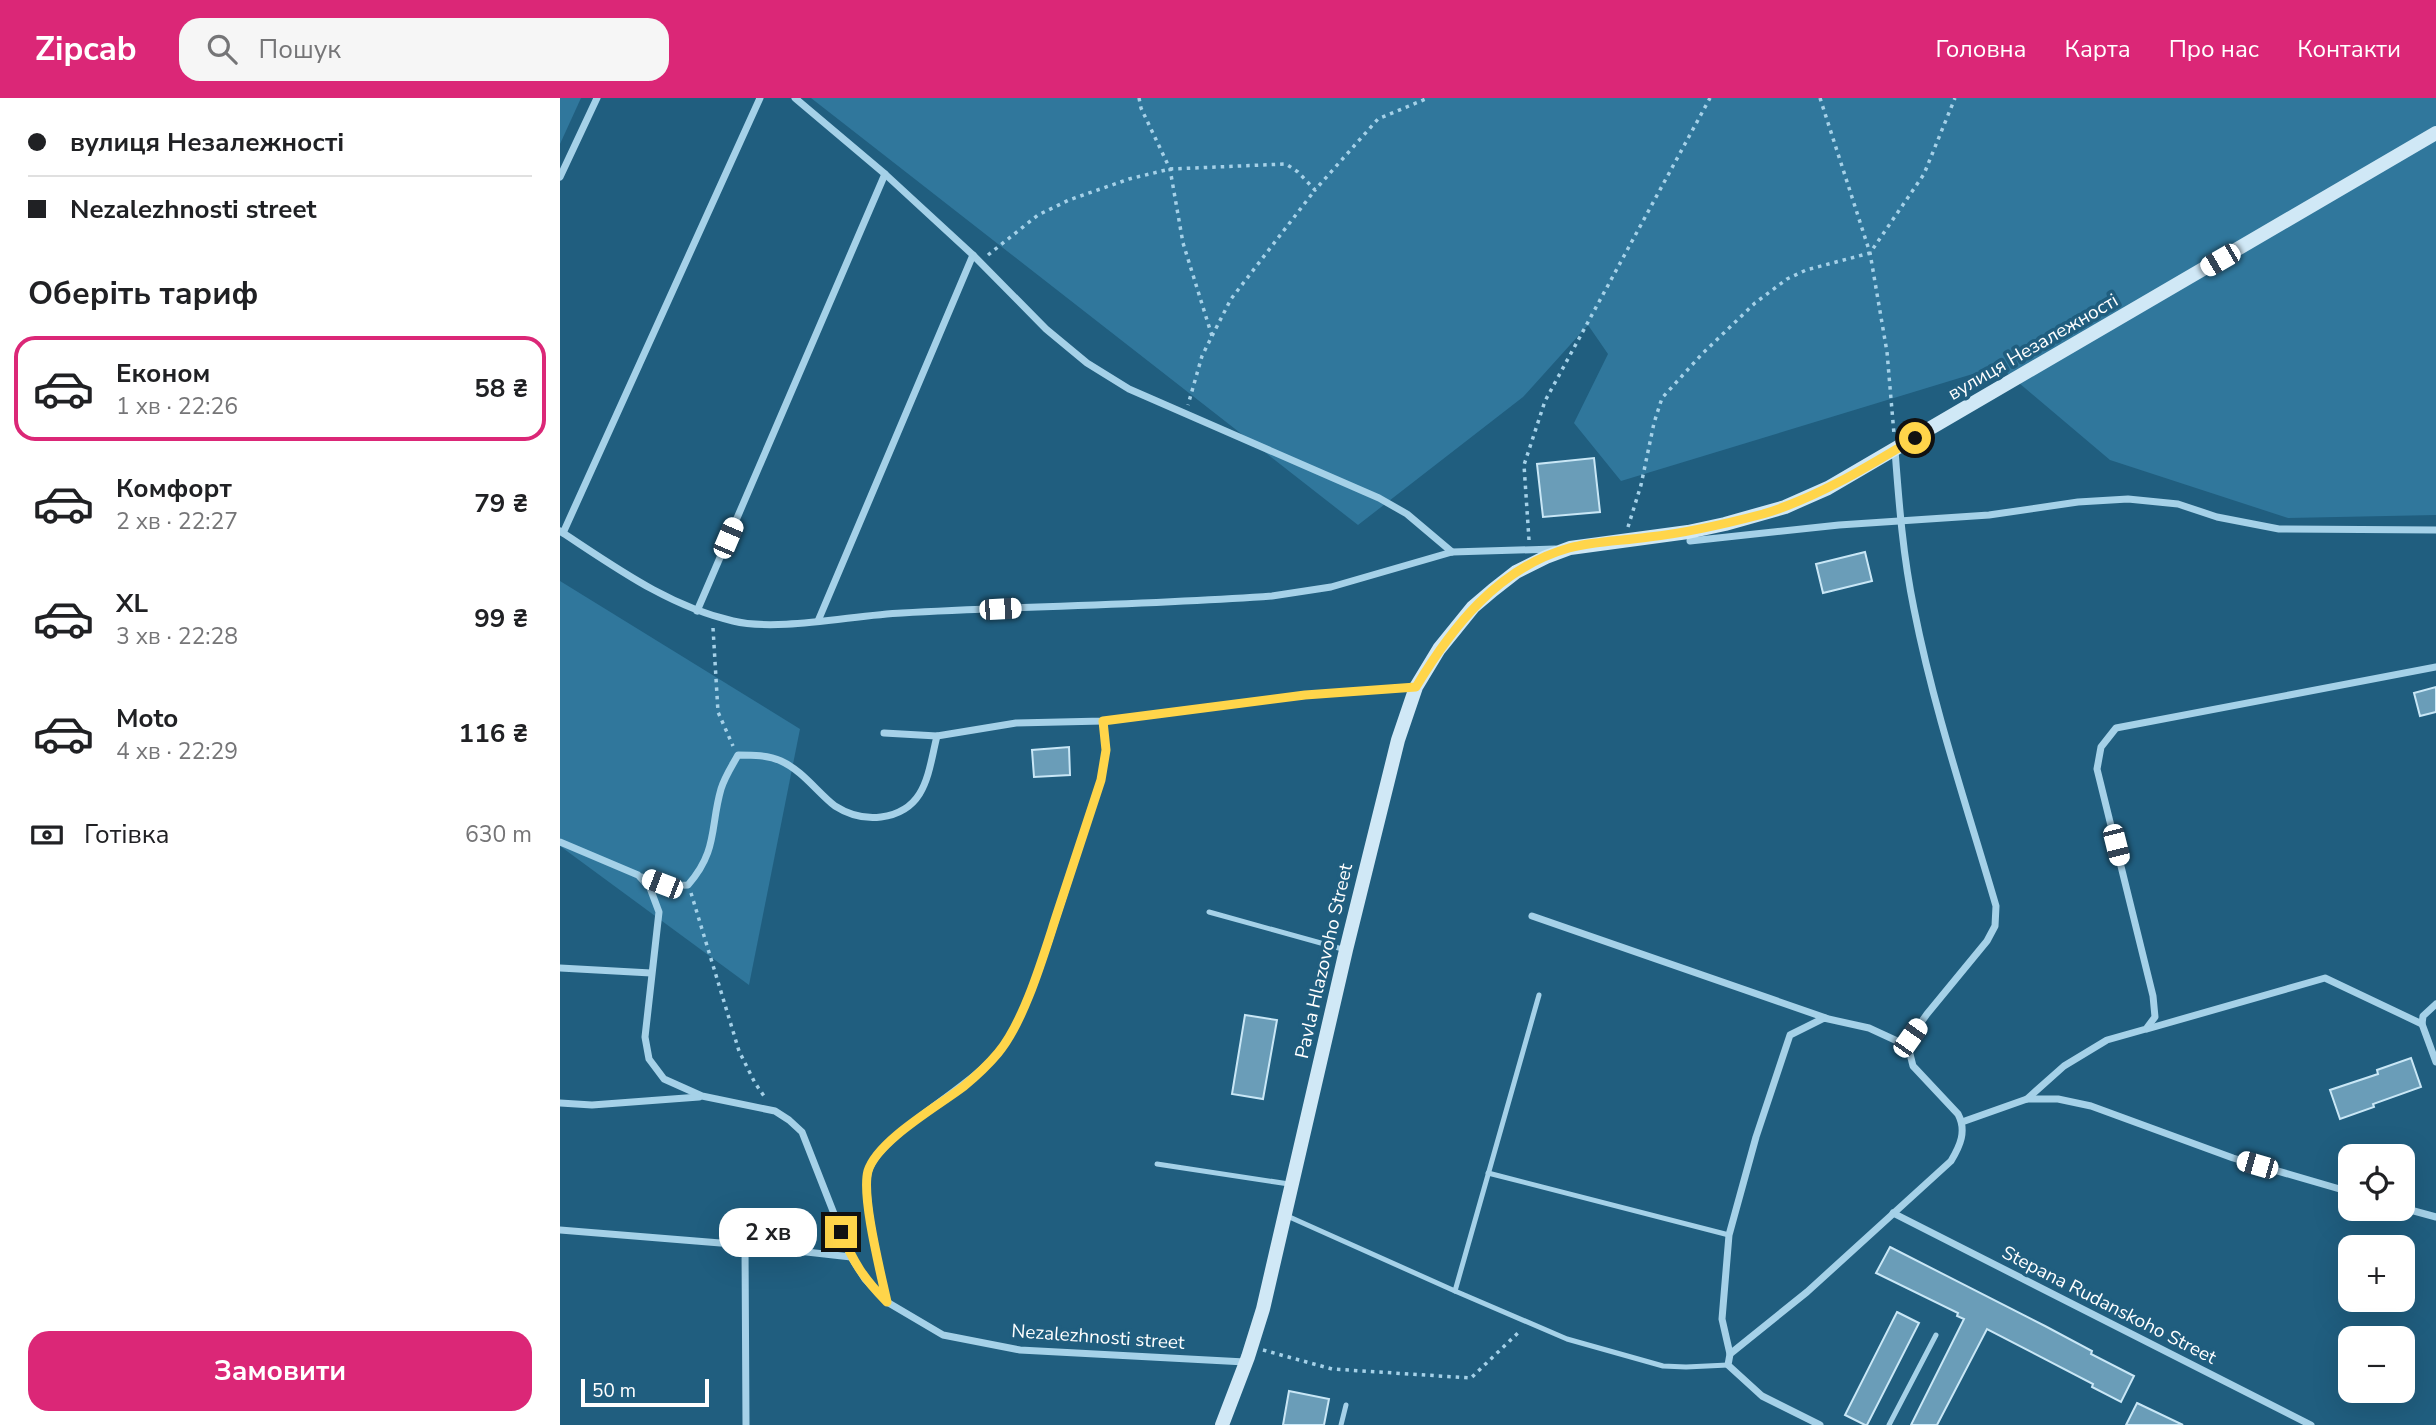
<!DOCTYPE html>
<html lang="uk">
<meta charset="utf-8">
<style>
:root{--surface:#fff;--page:#f6f6f6;--text:#202124;--muted:#757577;--line:#e0e0e0;--accent:#db2777}
body{margin:0;font-family:"Nunito Sans",sans-serif;background:var(--page);color:var(--text);height:100vh;display:flex;flex-direction:column;font-size:26px;white-space:nowrap}
*{box-sizing:border-box;margin:0}
p{font-size:23px;color:var(--muted)}
.icon{flex:none;width:38px;height:38px;fill:none;stroke:currentColor;stroke-width:2;stroke-linecap:round;stroke-linejoin:round}
.map{position:relative;flex:1;overflow:hidden}
.panel{display:flex;flex-direction:column;background:var(--surface);width:560px}
.panel>*{flex:none}
.banner{display:grid;align-content:center;height:154px;padding:0 28px;background:var(--surface)}
.buttons{position:absolute;left:1778px;top:1046px;display:grid;gap:14px}
.buttons a{display:grid;place-items:center;width:77px;height:77px;border-radius:14px;background:var(--surface);box-shadow:0 7px 28px #0002;font-size:35px}
.scale{position:absolute;left:21px;bottom:18px;width:128px;box-sizing:border-box;padding-left:7px;border:4px solid #fff;border-top:0;font-size:19px;line-height:24px;white-space:nowrap;color:#fff;-webkit-text-stroke:5px #205e7f;paint-order:stroke}
.end{position:absolute;width:32px;height:32px;margin:-16px;border:9px solid #ffd54a;background:#111;box-shadow:0 0 0 4px #111}
.from{border-radius:50%}
.bubble{position:absolute;height:49px;border-radius:21px;background:var(--surface);box-shadow:0 7px 28px #0002;font-size:23px;font-weight:700;line-height:49px;text-align:center}
.car{position:absolute;width:21px;height:42px;margin:-21px -10px;border-radius:9px;box-shadow:0 0 5px 2px #0007;background:linear-gradient(#fff 24%,#345 0 40%,#fff 0 76%,#345 0 86%,#fff 0)}
.banner b{display:flex;align-items:center;gap:24px;height:66px;font-size:26px}
.banner b+b{border-top:2px solid var(--line)}
.banner i{width:18px;height:18px;background:var(--text)}
ul{padding:0;list-style:none}
li{display:flex;align-items:center;gap:21px;height:105px;margin:0 14px 10px;padding:0 14px;border:4px solid transparent;border-radius:21px}
li div{flex:1}
li b{display:block;font-size:26px}
li em{font-style:normal;font-weight:700}
li.current{border-color:var(--accent)}
li>.icon{width:63px;height:63px;stroke-width:1.5}
h2{padding:0 28px;font-size:32px;line-height:84px}
.pay{display:flex;align-items:center;gap:18px;height:77px;padding:0 28px;font-size:26px}
.pay p{margin-inline-start:auto}
.button{display:flex;gap:14px;margin-top:auto;padding:14px 28px}
.button a{flex:1;height:80px;border-radius:21px;background:var(--accent);color:#fff;font-size:28px;font-weight:700;line-height:80px;text-align:center}
header{display:flex;align-items:center;gap:42px;box-sizing:border-box;height:98px;padding:0 35px;background:var(--accent);color:#fff}
header strong{font-size:33px}
nav{display:flex;gap:38px;margin-inline-start:auto;font-size:24px}
.search{width:490px;height:63px;background:var(--page);display:flex;align-items:center;gap:18px;box-sizing:border-box;padding:0 24px;border-radius:21px;color:var(--muted);font-size:26px}
main{display:flex;flex:1;min-height:0}
.map>svg:first-child{display:block}
.green{fill:#30779c}
.building{fill:#6a9db8;stroke:#c9e7f6;stroke-width:2}
.lines{fill:none;stroke-linecap:round;stroke-linejoin:round}
.path{stroke:#a5d1e8;stroke-width:3.5;stroke-dasharray:3.5 5;stroke-linecap:butt}
.lane{stroke:#a5d1e8;stroke-width:5}
.street{stroke:#a5d1e8;stroke-width:7}
.secondary{stroke:#d0e8f6;stroke-width:14}
.route{stroke:#ffd54a;stroke-width:9}
.labels{text-anchor:middle;dominant-baseline:central;stroke-width:7;stroke-linejoin:round;paint-order:stroke}
.street-label{font-size:19px;fill:#fff;stroke:#205e7f}
</style>
<header>
<strong>Zipcab</strong>
<div class="search"><svg class="icon" aria-label="search" viewBox="0 0 24 24"><circle cx="10" cy="10" r="6"/><path d="M15 15l6 6"/></svg>Пошук</div>
<nav><a>Головна</a><a>Карта</a><a>Про нас</a><a>Контакти</a></nav>
</header>
<main>
<section class="panel">
<div class="banner">
<b><i class="from"></i>вулиця Незалежності</b>
<b><i></i>Nezalezhnosti street</b>
</div>
<h2>Оберіть тариф</h2>
<ul>
<li class="current"><svg class="icon" aria-label="car" viewBox="0 0 24 24"><path d="M5 17H2v-5l4-1 3-4h7l3 4 3 1v5h-3M9 17h6M6 11h13"/><circle cx="7" cy="17" r="2"/><circle cx="17" cy="17" r="2"/></svg><div><b>Економ</b><p>1 хв · 22:26</p></div><em>58 ₴</em></li>
<li><svg class="icon" aria-label="car" viewBox="0 0 24 24"><path d="M5 17H2v-5l4-1 3-4h7l3 4 3 1v5h-3M9 17h6M6 11h13"/><circle cx="7" cy="17" r="2"/><circle cx="17" cy="17" r="2"/></svg><div><b>Комфорт</b><p>2 хв · 22:27</p></div><em>79 ₴</em></li>
<li><svg class="icon" aria-label="car" viewBox="0 0 24 24"><path d="M5 17H2v-5l4-1 3-4h7l3 4 3 1v5h-3M9 17h6M6 11h13"/><circle cx="7" cy="17" r="2"/><circle cx="17" cy="17" r="2"/></svg><div><b>XL</b><p>3 хв · 22:28</p></div><em>99 ₴</em></li>
<li><svg class="icon" aria-label="car" viewBox="0 0 24 24"><path d="M5 17H2v-5l4-1 3-4h7l3 4 3 1v5h-3M9 17h6M6 11h13"/><circle cx="7" cy="17" r="2"/><circle cx="17" cy="17" r="2"/></svg><div><b>Moto</b><p>4 хв · 22:29</p></div><em>116 ₴</em></li>
</ul>
<div class="pay"><svg class="icon" aria-label="cash" viewBox="0 0 24 24"><path d="M3 7h18v10H3z"/><circle cx="12" cy="12" r="2"/></svg>Готівка<p>630 m</p></div>
<div class="button"><a>Замовити</a></div>
</section>
<div class="map">
<svg width="1876" height="1327" viewBox="0 0 1876 1327">
<rect width="100%" height="100%" fill="#205e7f"/>
<g class="green">
<polygon points="0,0 21,0 0,46"/>
<polygon points="251,0 1876,0 1876,417 1728,420 1550,362 1439,268 1061,383 1014,325 1048,256 1028,227 963,299 798,427"/>
<polygon points="0,483 240,631 189,887 0,748"/>
</g>
<g class="building">
<polygon points="1034,360 1040,414 983,419 977,366"/>
<polygon points="1305,454 1312,483 1263,495 1256,466"/>
<polygon points="1876,589 1876,614 1860,618 1854,595"/>
<polygon points="509,649 510,677 474,679 472,652"/>
<polygon points="685,917 717,922 703,1001 672,996"/>
<polygon points="1851,960 1861,989 1813,1006 1814,1009 1780,1021 1770,992 1818,976 1817,972"/>
<polygon points="1330,1149 1485,1228 1532,1253 1531,1256 1574,1278 1561,1304 1532,1289 1533,1286 1427,1231 1377,1327 1351,1327 1404,1221 1397,1218 1398,1215 1316,1175"/>
<polygon points="1337,1214 1359,1225 1307,1327 1305,1327 1285,1317"/>
<polygon points="729,1293 769,1301 764,1327 723,1327"/>
<polygon points="1577,1305 1623,1327 1566,1327"/>
</g>
<g class="lines">
<g class="path">
<polyline points="579,0 581,10 610,71 623,145 652,238 642,258 628,307"/>
<polyline points="1260,0 1310,155 1327,254 1334,336"/>
<polyline points="428,157 478,117 509,102 569,81 610,71 726,66 738,74 755,92 818,21 868,0"/>
<polyline points="652,238 671,201 755,92"/>
<polyline points="1068,429 1081,387 1094,325 1102,300 1142,256 1195,205 1227,181 1246,172 1310,155 1364,76 1395,0"/>
<polyline points="969,442 964,367 985,303 1150,0"/>
<polyline points="153,530 158,614 173,648"/>
<polyline points="131,795 179,953 195,985 204,998"/>
<polyline points="703,1252 772,1271 911,1280 961,1232"/>
</g>
<g class="lane">
<polyline points="649,814 786,852"/>
<polyline points="597,1066 729,1086"/>
<polyline points="928,1075 1169,1137"/>
<polyline points="725,1117 895,1193 979,897"/>
<polyline points="895,1193 1007,1241 1103,1268 1126,1269 1168,1267"/>
<polyline points="781,1327 786,1307"/>
<polyline points="1329,1327 1376,1237"/>
</g>
<g class="street">
<polyline points="235,0 325,76 413,157 486,231 527,265 569,291 819,400 847,416 892,454"/>
<polyline points="0,79 37,0"/>
<path d="M 0,433 C 55,469 108,508 173,523 C 218,534 293,517 342,515 C 465,508 589,507 712,498 L 771,489 L 892,454 L 995,451"/>
<polyline points="3,435 200,0"/>
<polyline points="1130,443 1279,427 1429,417 1518,404 1568,401 1618,406 1657,419 1719,431 1876,432"/>
<polyline points="137,513 325,76"/>
<polyline points="258,523 413,157"/>
<polyline points="324,635 377,638 456,625 543,623 745,597 855,589"/>
<polyline points="0,744 78,777 90,790 99,814 85,939 89,961 104,981 142,998 215,1013 229,1022 242,1034 291,1159 305,1181 327,1204 383,1237 460,1252 685,1264"/>
<path d="M 82,779 C 98,785 111,788 128,787 C 158,753 150,729 161,691 C 165,678 172,668 178,657 C 193,657 208,657 221,663 C 243,673 257,694 275,708 C 289,717 305,721 321,719 C 367,713 368,674 377,638"/>
<polyline points="972,818 1266,920"/>
<polyline points="0,870 91,875"/>
<polyline points="1876,906 1863,918 1862,926 1876,964"/>
<polyline points="1587,931 1765,880 1862,926"/>
<polyline points="1467,1001 1504,968 1547,942 1586,931 1595,919 1593,898 1537,671 1541,649 1556,630 1876,569"/>
<polyline points="0,1005 32,1007 139,999"/>
<polyline points="1402,1024 1467,1001 1498,1001 1531,1008 1673,1060 1790,1094"/>
<polyline points="1843,1110 1876,1119"/>
<polyline points="1333,1115 1751,1327"/>
<polyline points="0,1132 185,1147 291,1159"/>
<polyline points="185,1147 186,1327"/>
<path d="M 327,1203 C 321,1175 301,1097 309,1072 C 320,1037 409,990 438,955 C 464,924 482,863 495,824 C 510,777 526,729 541,682 L 546,652 L 543,623"/>
<polyline points="1170,1256 1162,1221 1169,1137 1196,1039 1230,937 1264,920 1309,930 1348,948"/>
<path d="M 1260,1327 L 1202,1298 L 1168,1267 L 1170,1256 L 1247,1194 L 1391,1063 C 1400,1048 1407,1033 1398,1016 L 1353,968 L 1348,948 L 1350,940 L 1367,916 L 1427,843 L 1435,828 L 1436,808 C 1407,709 1374,612 1354,511 C 1343,458 1339,406 1335,352"/>
</g>
<polyline class="secondary" points="662,1327 688,1259 703,1211 786,852 838,642 856,589 879,551 913,509 933,492 956,474 986,459 1010,450 1128,434 1165,426 1225,409 1268,390 1876,35"/>
</g>
<g class="lines">
<path class="route" d="M 281,1134 C 293,1164 304,1181 327,1204 C 321,1176 301,1098 308,1073 C 317,1043 378,1008 403,989 C 415,979 428,967 438,955 C 464,924 483,859 496,819 C 511,773 526,728 541,682 L 546,652 L 543,623 L 745,597 L 856,589 C 892,529 938,470 1009,450 C 1035,443 1062,443 1089,439 C 1127,435 1165,426 1203,416 C 1257,400 1307,369 1355,340"/>
</g>
<g class="labels">
<g class="street-label">
<text transform="translate(1473 249) rotate(-30)">вулиця Незалежності</text>
<text transform="translate(764 863) rotate(-77)">Pavla Hlazovoho Street</text>
<text transform="translate(1549 1207) rotate(27)">Stepana Rudanskoho Street</text>
<text transform="translate(538 1239) rotate(4)">Nezalezhnosti street</text>
</g>
</g>
</svg>
<div class="buttons">
<a><svg class="icon" aria-label="locate" viewBox="0 0 24 24"><circle cx="12" cy="12" r="6"/><path d="M12 2v4M12 18v4M2 12h4M18 12h4"/></svg></a>
<a>+</a>
<a>−</a>
</div>
<div class="scale">50 m</div>
<i class="end from" style="left:1355px;top:340px"></i>
<i class="end" style="left:281px;top:1134px"></i>
<div class="bubble" style="left:159px;top:1110px;width:98px">2 хв</div>
<i class="car" style="left:1660px;top:162px;rotate:240deg"></i>
<i class="car" style="left:168px;top:440px;rotate:23deg"></i>
<i class="car" style="left:440px;top:511px;rotate:87deg"></i>
<i class="car" style="left:1556px;top:747px;rotate:166deg"></i>
<i class="car" style="left:102px;top:786px;rotate:291deg"></i>
<i class="car" style="left:1350px;top:940px;rotate:35deg"></i>
<i class="car" style="left:1697px;top:1067px;rotate:286deg"></i>
</div>
</main>
